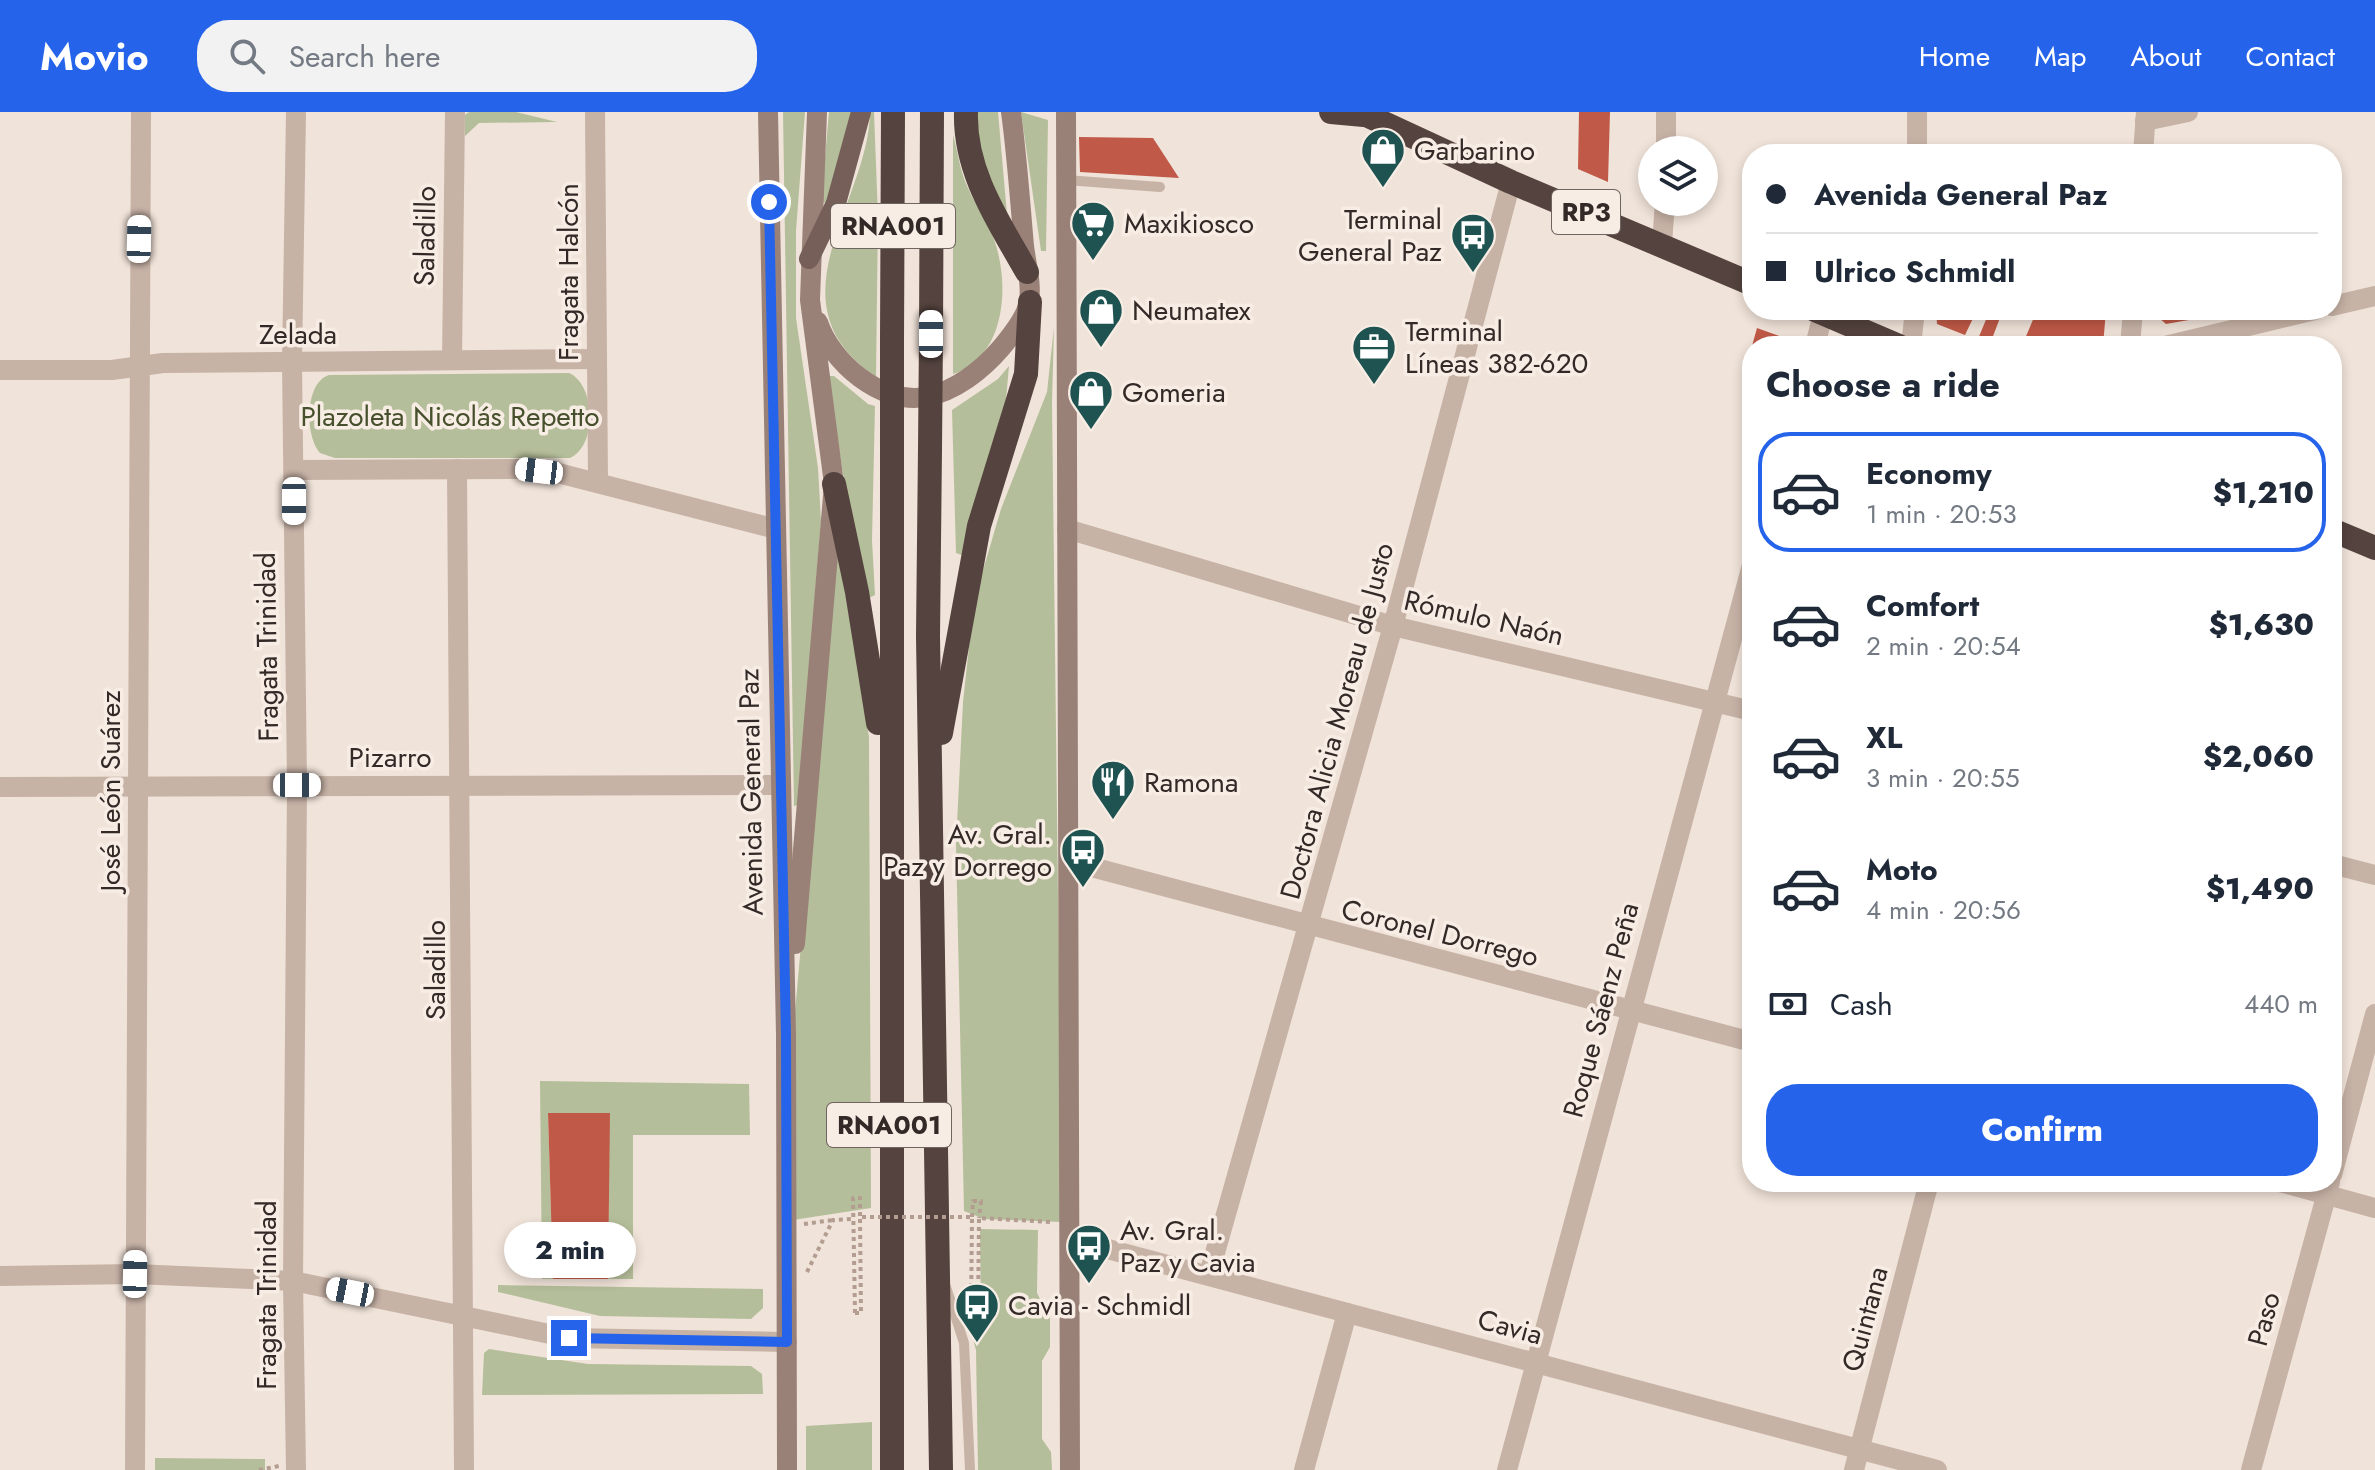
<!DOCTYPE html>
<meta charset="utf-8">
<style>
:root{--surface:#fff;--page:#f2f2f3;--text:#1f2937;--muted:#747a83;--line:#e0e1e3;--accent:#2563eb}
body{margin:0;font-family:Jost,sans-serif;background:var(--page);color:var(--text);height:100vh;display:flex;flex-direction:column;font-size:30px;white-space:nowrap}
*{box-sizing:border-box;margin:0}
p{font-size:26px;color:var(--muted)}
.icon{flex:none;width:44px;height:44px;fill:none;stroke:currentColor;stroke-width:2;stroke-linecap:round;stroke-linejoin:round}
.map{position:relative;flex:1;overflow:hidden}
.side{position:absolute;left:1742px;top:224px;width:600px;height:856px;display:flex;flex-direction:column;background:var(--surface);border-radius:32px;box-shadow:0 4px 12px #0003}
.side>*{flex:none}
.banner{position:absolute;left:1742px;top:32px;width:600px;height:176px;border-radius:32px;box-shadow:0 4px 12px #0003;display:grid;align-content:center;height:176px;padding:0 24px;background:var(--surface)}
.controls{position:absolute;left:1638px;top:24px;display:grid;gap:16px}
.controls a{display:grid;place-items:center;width:80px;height:80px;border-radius:50%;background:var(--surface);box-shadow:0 4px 12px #0003;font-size:40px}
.end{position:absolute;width:36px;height:36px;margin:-18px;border:10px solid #2563eb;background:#fff;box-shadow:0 0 0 4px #fff}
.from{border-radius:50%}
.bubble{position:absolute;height:56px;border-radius:28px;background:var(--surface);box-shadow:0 4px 12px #0003;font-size:26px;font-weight:800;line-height:56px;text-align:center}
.car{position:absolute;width:24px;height:48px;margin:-24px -12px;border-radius:10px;box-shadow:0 0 6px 2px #0007;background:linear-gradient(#fff 24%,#345 0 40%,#fff 0 76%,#345 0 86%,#fff 0)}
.banner b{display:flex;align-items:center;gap:28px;height:76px;font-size:30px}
.banner b+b{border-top:2px solid var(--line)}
.banner i{width:20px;height:20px;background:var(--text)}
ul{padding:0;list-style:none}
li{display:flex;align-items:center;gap:24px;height:120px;margin:0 16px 12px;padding:0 8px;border:4px solid transparent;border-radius:32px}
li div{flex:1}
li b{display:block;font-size:30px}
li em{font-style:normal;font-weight:800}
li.on{border-color:var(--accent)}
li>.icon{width:72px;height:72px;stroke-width:1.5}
h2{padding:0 24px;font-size:36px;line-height:96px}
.pay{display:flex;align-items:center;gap:20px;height:88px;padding:0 24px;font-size:30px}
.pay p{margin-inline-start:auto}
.button{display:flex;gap:16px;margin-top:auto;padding:16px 24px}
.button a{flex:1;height:92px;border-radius:32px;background:var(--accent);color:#fff;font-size:32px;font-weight:800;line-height:92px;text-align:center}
header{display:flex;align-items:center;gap:48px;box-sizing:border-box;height:112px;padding:0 40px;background:var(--accent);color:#fff}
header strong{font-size:38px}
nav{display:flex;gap:44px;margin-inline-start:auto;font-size:28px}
.search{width:560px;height:72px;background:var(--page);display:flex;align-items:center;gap:20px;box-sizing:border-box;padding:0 28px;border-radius:32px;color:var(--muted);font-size:30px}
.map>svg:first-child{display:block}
.green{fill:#b5be9a}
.building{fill:#c05947}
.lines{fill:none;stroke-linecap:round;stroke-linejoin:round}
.path{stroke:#b39c90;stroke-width:4;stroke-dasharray:4 4;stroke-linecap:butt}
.lane{stroke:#c7b2a6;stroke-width:10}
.street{stroke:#c7b2a6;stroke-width:20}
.secondary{stroke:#9a8178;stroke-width:20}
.primary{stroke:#755f58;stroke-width:20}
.highway{stroke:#54433e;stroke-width:24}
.path-bridge{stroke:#b39c90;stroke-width:4;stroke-dasharray:4 4;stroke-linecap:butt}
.highway-bridge{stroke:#54433e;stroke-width:24}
.route{stroke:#2563eb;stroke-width:10}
.labels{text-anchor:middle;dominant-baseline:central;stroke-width:7;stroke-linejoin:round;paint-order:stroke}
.shield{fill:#f8ede5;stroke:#6e6460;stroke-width:2}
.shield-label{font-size:26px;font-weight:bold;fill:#332927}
.poi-label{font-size:28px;fill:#332927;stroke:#f8ede5;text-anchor:start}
.street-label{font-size:28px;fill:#332927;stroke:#f8ede5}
.park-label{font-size:28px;fill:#47502c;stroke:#f8ede5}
</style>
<header>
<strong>Movio</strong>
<div class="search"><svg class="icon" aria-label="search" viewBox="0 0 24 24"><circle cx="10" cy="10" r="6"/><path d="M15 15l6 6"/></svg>Search here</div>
<nav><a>Home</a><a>Map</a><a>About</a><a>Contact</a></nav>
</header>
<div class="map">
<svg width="2375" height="1358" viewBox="0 0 2375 1358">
<rect width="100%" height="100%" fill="#f0e3d9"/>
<g class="green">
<polygon points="469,0 516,0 557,10 479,11 465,24 465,3"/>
<polygon points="783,0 805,0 796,119 796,206 818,356 821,409 798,693 794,694"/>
<polygon points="829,0 852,0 827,91 821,90"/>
<path d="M 870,0 L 874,0 L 878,105 L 876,265 C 766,190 869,91 870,0 Z"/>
<polygon points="975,0 998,0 1008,114 977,42"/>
<polygon points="1021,0 1048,8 1046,139 1041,139"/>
<path d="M 953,23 C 958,40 960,60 968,76 C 975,93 987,108 993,125 C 1011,171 1006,245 953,262 Z"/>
<polygon points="1054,215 1052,291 1062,1110 984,1107 964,1099 956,732 963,590 974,489 1001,397 1047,280"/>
<polygon points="1009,254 1006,287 962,443 956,441 952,298 998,267"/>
<path d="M 569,261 C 596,273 597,334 570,346 L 335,346 L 320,341 C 305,325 304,271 329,263 Z"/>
<polygon points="827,264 834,264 868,292 875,294 872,428 875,483 869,486 846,380"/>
<polygon points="837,426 869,625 871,1096 793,1108 793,923"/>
<polygon points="540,969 749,972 750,1023 633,1023 633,1167 608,1167 609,1002 548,1001 553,1167 542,1167"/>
<polygon points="980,1117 1038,1118 1037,1181 1050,1206 1050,1235 1042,1249 1042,1327 1051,1340 1052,1358 978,1358 976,1238 967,1206 981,1206"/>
<polygon points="498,1173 763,1177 763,1196 751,1207 600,1204 498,1180"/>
<polygon points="489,1237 588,1252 751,1254 762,1262 763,1282 482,1283 484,1241"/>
<polygon points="872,1310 872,1358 806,1358 806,1314"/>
<polygon points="155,1346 265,1347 265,1358 155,1358"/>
</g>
<g class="building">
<polygon points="1579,0 1610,0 1608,70 1578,57"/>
<polygon points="1079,25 1153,26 1179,66 1080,60"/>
<polygon points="1936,198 1977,198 1965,223 1937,212"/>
<polygon points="1990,198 2003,198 1990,232 1978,227"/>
<polygon points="2037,198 2106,198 2103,234 2022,234"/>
<polygon points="2159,198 2205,198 2206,205 2166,212 2159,206"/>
<polygon points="1757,216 1793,229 1792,234 1752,234"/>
<polygon points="548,1001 610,1001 608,1167 553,1167"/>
</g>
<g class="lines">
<g class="path">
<polyline points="972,1105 973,1089 981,1089 979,1106"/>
<polyline points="804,1112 833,1108"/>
<polyline points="807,1160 833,1108 853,1107"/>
<polyline points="978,1199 979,1106 1052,1110"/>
<polyline points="855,1201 853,1086 860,1086 860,1105"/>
<polyline points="259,1358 279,1354"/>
</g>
<g class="lane">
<polyline points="1066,68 1160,75"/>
<polyline points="946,1175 964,1231 970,1358"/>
</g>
<g class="street">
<polyline points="296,0 292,250 297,673 293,1169 296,1358"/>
<polyline points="595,0 598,368"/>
<polyline points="2145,9 2188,0"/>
<polyline points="1666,38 1666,0"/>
<polyline points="1917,42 1917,0"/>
<polyline points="2143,42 2146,0"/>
<polyline points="1662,132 1665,90"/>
<polyline points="2332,194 2375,184"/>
<polyline points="1815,234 1823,202"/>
<polyline points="1911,234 1915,198"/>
<polyline points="2130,234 2133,198"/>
<polyline points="2165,234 2315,198"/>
<polyline points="452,248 455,0"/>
<polyline points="0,258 112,258 163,251 597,247"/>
<polyline points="457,357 464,1358"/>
<polyline points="294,358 521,357 558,361 776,417"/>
<polyline points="1067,417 1393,514 1752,599"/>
<polyline points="0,675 780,673"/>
<polyline points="1069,749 1752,930"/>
<polyline points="2332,752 2375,763"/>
<polyline points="2332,1063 2375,902"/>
<polyline points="2280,1070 2375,1096"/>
<polyline points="1070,1127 1937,1358"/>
<polyline points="1209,1162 1393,514 1511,70"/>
<polyline points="0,1164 135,1162 293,1169 569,1226 787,1230"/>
<polyline points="135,1358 141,0"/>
<polyline points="1304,1358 1347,1201"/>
<polyline points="1507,1358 1752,453"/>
<polyline points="1854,1358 1929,1070"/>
<polyline points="2251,1358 2330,1070"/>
</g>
<g class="secondary">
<polyline points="768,0 786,923 787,1358"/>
<polyline points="1066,0 1070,1358"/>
<path d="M 818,210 C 831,250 881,293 925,285 C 955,280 983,257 1001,236 C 1011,224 1027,204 1029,189 C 1032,172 1026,151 1024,134 C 1020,89 1017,44 1011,0"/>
<polyline points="795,832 834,372 810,188 817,0"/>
</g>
<polyline class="primary" points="809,147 836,91 861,0"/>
<g class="highway">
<path d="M 966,0 C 964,60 999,110 1027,160"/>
<polyline points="1331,0 1364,3"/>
<polyline points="1360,0 1511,70 1752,172"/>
<polyline points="1815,198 1899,234"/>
<polyline points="931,222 932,0"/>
<polyline points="892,229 893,0"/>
<polyline points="892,335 892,1358"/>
<polyline points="930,337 928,524 941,1358"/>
<polyline points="834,372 857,480 878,611"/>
<polyline points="2332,418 2375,436"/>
<polyline points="941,621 979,414 1026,262 1030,190"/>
</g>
<polyline class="path-bridge" points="855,1201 861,1201 860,1105 972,1105 971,1199 978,1199"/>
<g class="highway-bridge">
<polyline points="892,335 892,229"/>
<polyline points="930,337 931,222"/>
</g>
</g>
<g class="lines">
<polyline class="route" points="569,1226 787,1230 786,923 769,90"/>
</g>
<defs>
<g id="shop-pin" transform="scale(2.3)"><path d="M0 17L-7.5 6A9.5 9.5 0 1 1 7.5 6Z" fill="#1e5351" stroke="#f8ede5"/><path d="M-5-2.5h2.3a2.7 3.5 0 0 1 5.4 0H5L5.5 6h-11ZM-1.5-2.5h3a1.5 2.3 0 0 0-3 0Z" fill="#fff"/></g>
<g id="supermarket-pin" transform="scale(2.3)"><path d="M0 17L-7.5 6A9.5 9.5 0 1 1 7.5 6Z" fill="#1e5351" stroke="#f8ede5"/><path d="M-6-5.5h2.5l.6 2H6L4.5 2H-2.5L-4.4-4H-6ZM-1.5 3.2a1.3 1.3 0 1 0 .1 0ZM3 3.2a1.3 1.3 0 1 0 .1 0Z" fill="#fff"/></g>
<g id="bus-pin" transform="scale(2.3)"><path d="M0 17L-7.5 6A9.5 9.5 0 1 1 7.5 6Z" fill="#1e5351" stroke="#f8ede5"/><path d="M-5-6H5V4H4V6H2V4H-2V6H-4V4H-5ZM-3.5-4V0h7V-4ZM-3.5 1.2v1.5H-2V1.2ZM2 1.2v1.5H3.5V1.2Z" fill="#fff"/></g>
<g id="office-pin" transform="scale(2.3)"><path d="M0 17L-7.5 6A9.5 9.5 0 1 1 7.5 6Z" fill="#1e5351" stroke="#f8ede5"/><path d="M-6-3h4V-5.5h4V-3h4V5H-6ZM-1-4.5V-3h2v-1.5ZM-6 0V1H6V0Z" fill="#fff"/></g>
<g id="restaurant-pin" transform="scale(2.3)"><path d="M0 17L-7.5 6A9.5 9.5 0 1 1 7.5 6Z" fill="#1e5351" stroke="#f8ede5"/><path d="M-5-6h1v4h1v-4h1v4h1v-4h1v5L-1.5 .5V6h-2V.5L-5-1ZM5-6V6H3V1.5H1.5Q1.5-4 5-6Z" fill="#fff"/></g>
</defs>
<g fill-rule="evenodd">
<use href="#shop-pin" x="1383" y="38"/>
<use href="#supermarket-pin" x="1093" y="111"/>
<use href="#bus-pin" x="1473" y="123"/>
<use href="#shop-pin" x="1101" y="198"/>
<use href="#office-pin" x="1374" y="235"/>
<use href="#shop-pin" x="1091" y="280"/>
<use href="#restaurant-pin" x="1113" y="670"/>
<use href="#bus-pin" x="1083" y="738"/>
<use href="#bus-pin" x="1089" y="1134"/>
<use href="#bus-pin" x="977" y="1193"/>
</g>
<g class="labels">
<g class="shield">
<rect x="1552" y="78" width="68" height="44" rx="6"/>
<rect x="831" y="92" width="124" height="44" rx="6"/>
<rect x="827" y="991" width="124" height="44" rx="6"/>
</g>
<g class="shield-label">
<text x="1586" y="100">RP3</text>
<text x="893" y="114">RNA001</text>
<text x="889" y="1013">RNA001</text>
</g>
<g class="poi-label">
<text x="1414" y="38">Garbarino</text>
<text x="1442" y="107" text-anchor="end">Terminal<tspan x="1442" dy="32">General Paz</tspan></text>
<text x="1124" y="111">Maxikiosco</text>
<text x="1132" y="198">Neumatex</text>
<text x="1405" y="219">Terminal<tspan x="1405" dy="32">Líneas 382-620</tspan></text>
<text x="1122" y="280">Gomeria</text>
<text x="1144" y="670">Ramona</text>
<text x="1052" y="722" text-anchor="end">Av. Gral.<tspan x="1052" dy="32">Paz y Dorrego</tspan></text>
<text x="1120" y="1118">Av. Gral.<tspan x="1120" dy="32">Paz y Cavia</tspan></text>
<text x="1008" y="1193">Cavia - Schmidl</text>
</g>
<g class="street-label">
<text transform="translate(425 124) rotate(-89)">Saladillo</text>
<text transform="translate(568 160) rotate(-90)">Fragata Halcón</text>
<text x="298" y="222">Zelada</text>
<text transform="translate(1484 506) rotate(13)">Rómulo Naón</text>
<text transform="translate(267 535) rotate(-91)">Fragata Trinidad</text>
<text transform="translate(1337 609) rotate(-75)">Doctora Alicia Moreau de Justo</text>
<text x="390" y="645">Pizarro</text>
<text transform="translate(110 679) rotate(-90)">José León Suárez</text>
<text transform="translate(751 680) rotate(-91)">Avenida General Paz</text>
<text transform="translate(1440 821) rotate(14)">Coronel Dorrego</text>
<text transform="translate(435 858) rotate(-90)">Saladillo</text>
<text transform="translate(1601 898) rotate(-75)">Roque Sáenz Peña</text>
<text transform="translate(266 1183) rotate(-90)">Fragata Trinidad</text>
<text transform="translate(1865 1207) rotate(-75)">Quintana</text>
<text transform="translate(2264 1207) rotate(-75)">Paso</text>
<text transform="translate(1510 1215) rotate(15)">Cavia</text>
</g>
<g class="park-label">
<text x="450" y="304">Plazoleta Nicolás Repetto</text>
</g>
</g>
</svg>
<div class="controls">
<a><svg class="icon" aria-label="layers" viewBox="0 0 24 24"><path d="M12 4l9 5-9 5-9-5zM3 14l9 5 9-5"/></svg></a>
</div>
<i class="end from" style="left:769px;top:90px"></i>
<i class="end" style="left:569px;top:1226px"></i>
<div class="bubble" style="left:504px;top:1110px;width:132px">2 min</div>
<i class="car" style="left:139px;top:127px;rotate:1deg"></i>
<i class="car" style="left:931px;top:222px;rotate:0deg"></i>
<i class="car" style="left:539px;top:359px;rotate:277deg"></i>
<i class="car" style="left:294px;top:389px;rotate:180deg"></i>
<i class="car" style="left:297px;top:673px;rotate:90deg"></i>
<i class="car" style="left:135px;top:1162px;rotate:1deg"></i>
<i class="car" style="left:350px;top:1180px;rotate:281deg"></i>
<div class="banner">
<b><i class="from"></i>Avenida General Paz</b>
<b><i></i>Ulrico Schmidl</b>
</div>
<section class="side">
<h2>Choose a ride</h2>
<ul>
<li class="on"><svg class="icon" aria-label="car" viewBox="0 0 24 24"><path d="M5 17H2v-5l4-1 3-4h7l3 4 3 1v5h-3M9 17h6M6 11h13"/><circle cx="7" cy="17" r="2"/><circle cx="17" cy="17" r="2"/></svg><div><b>Economy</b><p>1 min · 20:53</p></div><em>$1,210</em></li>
<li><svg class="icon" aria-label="car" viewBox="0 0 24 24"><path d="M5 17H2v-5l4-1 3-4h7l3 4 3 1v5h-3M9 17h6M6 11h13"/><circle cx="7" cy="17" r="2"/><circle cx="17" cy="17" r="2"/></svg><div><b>Comfort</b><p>2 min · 20:54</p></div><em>$1,630</em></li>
<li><svg class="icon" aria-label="car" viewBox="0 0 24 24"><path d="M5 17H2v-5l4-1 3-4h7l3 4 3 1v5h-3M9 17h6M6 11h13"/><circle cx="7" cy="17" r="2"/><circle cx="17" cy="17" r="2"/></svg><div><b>XL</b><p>3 min · 20:55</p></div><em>$2,060</em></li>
<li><svg class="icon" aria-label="car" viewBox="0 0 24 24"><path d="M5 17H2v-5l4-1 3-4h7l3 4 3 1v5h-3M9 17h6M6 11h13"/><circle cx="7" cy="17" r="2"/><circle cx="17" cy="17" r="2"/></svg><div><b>Moto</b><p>4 min · 20:56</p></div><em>$1,490</em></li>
</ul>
<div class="pay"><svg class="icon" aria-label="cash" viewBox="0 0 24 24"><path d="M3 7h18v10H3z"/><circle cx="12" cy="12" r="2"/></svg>Cash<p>440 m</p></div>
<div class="button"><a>Confirm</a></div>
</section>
</div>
